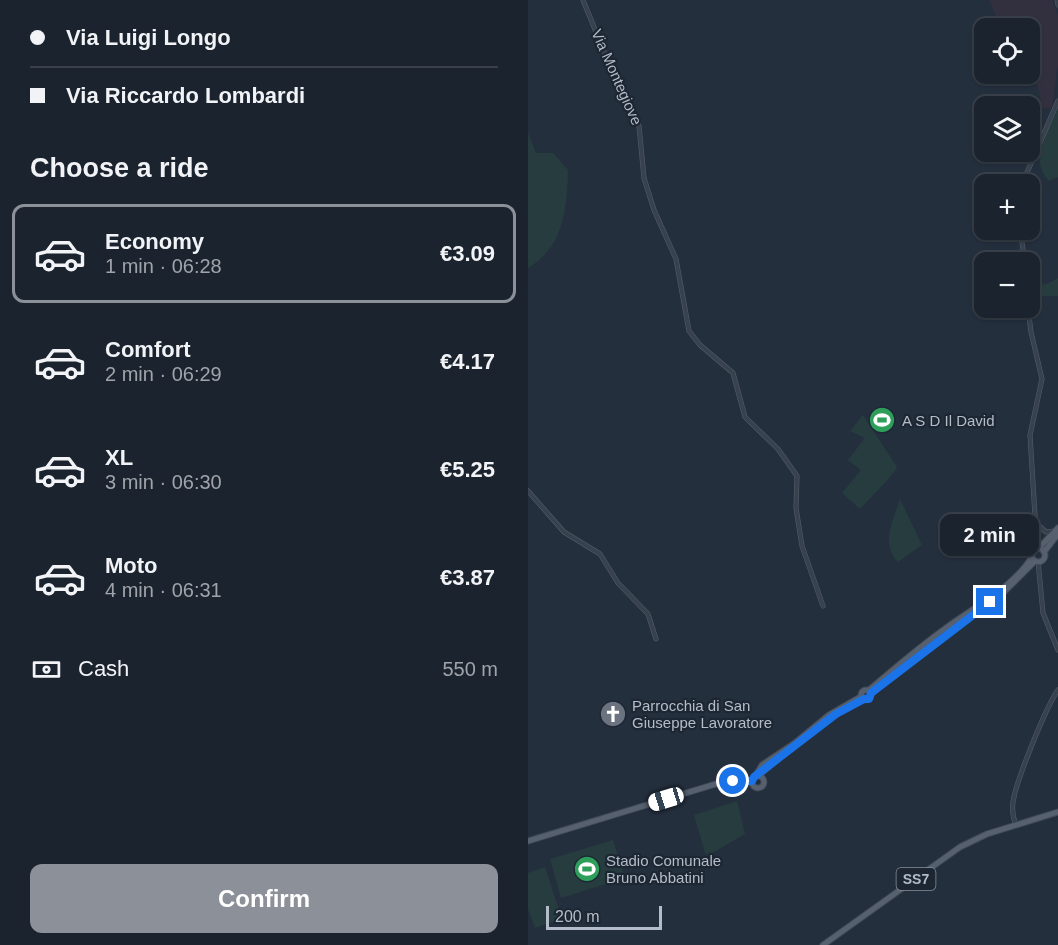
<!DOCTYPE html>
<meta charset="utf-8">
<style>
:root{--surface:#1b232e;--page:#242b36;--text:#f1f3f6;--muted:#a0a4aa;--line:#39404a;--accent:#8c9099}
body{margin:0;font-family:Helvetica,sans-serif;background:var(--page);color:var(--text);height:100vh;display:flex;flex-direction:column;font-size:22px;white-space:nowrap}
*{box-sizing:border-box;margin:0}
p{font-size:20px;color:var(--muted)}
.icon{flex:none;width:33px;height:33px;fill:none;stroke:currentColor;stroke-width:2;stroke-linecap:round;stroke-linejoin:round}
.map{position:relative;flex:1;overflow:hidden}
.panel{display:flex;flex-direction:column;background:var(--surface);width:528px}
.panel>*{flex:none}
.top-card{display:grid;align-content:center;height:132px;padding:0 30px;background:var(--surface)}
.buttons{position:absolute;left:446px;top:18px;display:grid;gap:12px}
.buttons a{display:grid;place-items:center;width:66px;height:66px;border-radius:12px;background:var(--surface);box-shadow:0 2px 4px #0004,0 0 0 2px var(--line);font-size:30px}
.scale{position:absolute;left:18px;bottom:15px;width:116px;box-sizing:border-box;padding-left:6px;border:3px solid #b4bcc9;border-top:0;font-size:16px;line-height:21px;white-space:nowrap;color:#b4bcc9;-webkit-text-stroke:4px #1d2633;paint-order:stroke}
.end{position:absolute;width:27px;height:27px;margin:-14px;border:8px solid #1a73e8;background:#fff;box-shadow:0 0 0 3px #fff}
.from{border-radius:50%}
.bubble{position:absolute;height:42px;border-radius:12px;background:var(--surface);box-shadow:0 2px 4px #0004,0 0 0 2px var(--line);font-size:20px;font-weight:600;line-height:42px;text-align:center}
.car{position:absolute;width:18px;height:36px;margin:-18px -9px;border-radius:8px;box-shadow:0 0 4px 2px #0007;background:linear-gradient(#fff 24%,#345 0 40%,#fff 0 76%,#345 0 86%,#fff 0)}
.top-card b{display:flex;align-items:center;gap:21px;height:57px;font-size:22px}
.top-card b+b{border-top:2px solid var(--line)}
.top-card i{width:15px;height:15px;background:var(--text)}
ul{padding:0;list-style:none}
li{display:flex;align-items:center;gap:18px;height:99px;margin:0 12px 9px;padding:0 18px;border:3px solid transparent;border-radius:12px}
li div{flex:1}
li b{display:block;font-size:22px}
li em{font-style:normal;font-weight:600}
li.on{border-color:var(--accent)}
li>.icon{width:54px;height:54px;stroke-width:1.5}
h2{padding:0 30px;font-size:27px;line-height:72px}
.pay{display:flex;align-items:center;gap:15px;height:66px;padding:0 30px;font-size:22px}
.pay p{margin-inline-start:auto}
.cta{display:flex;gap:12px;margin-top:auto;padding:12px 30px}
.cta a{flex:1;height:69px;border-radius:12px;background:var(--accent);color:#fff;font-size:24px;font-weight:600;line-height:69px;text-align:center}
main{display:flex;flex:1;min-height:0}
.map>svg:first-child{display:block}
.medical{fill:#32303f}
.green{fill:#263c3f}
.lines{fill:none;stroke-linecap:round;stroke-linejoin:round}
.minor-casing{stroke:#565f6c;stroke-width:5}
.major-casing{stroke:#414a57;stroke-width:7}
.minor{stroke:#38414e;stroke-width:4}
.major{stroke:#56606e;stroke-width:5}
.route{stroke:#1a73e8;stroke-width:8}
.labels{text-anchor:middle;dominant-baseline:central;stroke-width:4.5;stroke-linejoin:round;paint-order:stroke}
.shield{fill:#1d2633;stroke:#878f9c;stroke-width:1.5}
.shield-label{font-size:14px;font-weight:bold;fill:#b4bcc9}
.street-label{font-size:15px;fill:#b4bcc9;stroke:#1d2633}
.poi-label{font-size:15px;fill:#b4bcc9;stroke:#1d2633;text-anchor:start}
</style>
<main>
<section class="panel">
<div class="top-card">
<b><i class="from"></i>Via Luigi Longo</b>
<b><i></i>Via Riccardo Lombardi</b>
</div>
<h2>Choose a ride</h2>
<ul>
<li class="on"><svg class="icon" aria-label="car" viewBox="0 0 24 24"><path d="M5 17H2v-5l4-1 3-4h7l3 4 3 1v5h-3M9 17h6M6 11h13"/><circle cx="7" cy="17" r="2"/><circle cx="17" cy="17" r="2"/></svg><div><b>Economy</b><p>1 min · 06:28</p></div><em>€3.09</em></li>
<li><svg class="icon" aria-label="car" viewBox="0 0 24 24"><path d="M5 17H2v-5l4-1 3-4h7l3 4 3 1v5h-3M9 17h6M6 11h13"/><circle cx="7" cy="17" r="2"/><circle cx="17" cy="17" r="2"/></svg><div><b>Comfort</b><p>2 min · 06:29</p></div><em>€4.17</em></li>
<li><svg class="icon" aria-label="car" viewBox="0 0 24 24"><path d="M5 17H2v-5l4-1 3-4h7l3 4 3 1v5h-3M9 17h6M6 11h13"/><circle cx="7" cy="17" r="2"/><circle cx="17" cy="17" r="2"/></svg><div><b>XL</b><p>3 min · 06:30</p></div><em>€5.25</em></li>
<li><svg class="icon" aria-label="car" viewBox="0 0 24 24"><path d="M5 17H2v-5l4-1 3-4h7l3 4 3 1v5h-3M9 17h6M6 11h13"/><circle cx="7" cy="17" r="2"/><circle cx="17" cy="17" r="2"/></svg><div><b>Moto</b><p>4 min · 06:31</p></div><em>€3.87</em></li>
</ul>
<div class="pay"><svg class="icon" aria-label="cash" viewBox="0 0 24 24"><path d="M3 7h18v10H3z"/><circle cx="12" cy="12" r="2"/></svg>Cash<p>550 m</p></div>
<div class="cta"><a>Confirm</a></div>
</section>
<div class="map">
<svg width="530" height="945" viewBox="0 0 530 945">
<rect width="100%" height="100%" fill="#242f3e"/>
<polygon class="medical" points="461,0 524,0 530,16 530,63 524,108 514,108 507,71 501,72 501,28 473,28"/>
<g class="green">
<path d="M 530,109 L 530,177 L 521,181 C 500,159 520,131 530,109 Z"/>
<path d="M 0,133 L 8,153 L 25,153 L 40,170 C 39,208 36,247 0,268 Z"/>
<polygon points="530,278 530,296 503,296 502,285 519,284"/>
<path d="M 335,415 L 369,467 C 367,474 340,500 332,509 L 314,493 L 333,470 L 320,460 L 337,438 L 322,431 Z"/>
<path d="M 372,499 L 394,545 L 370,562 C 352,543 365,522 372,499 Z"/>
<polygon points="209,801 217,834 181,855 177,853 166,815"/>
<polygon points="85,840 97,878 33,898 22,859"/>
<polygon points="17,867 34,919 7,928 0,909 0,873"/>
</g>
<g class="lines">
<g class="minor-casing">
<g id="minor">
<polyline points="55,0 79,59 111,126 116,178 126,210 148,259 161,331 172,345 205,373 217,417 250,449 269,476 268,508 274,546 295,606"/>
<polyline points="529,0 530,5"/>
<polyline points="494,184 530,101"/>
<polyline points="492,230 497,262"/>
<polyline points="500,308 503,332 514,379 502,435 509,548"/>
<polyline points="0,491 36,532 72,554 90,583 120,614 128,639"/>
<polyline points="510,525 518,532 527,531"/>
<polyline points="510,561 515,613 530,650"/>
<path d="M 488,825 C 485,818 484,810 485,802 C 488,781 518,707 530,690"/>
</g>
</g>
<g class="major-casing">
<g id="major">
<polyline points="511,548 530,528"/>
<circle cx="510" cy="555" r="7"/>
<polyline points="516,552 530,534"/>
<circle cx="338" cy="695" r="5"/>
<path d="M 341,690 C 366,669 391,647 418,628 C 446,607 485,588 504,557"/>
<polyline points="343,693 429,626 474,594 507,561"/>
<polyline points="231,775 250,759"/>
<circle cx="230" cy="782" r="6"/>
<polyline points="227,777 234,765 267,743 301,715 334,696"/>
<polyline points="0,841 191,783 224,781"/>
<polyline points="295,945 432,847 459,834 530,812"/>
</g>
</g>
<use href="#minor" class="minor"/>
<use href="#major" class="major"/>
</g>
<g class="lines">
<polyline class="route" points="205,781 224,781 226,777 308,714 336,699 341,699 343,693 462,602"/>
</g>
<defs>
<g id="stadium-disc" transform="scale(1.35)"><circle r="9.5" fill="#2e9e5b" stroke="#1d2633"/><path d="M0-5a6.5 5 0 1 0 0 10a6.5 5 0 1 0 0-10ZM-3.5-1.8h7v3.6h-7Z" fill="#fff"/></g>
<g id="church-disc" transform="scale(1.35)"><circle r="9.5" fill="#6b7280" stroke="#1d2633"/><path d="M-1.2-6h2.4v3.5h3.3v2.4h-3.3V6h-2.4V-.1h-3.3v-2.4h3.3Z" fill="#fff"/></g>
</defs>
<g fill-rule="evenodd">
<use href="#stadium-disc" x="354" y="420"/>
<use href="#church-disc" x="85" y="714"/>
<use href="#stadium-disc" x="59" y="869"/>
</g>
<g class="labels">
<rect class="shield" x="368.5" y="868" width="39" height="22" rx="4.5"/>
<g class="shield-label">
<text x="388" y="879">SS7</text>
</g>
<g class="street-label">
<text transform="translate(89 77) rotate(66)">Via Montegiove</text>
</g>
<g class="poi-label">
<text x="374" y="420">A S D Il David</text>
<text x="104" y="705">Parrocchia di San<tspan x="104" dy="17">Giuseppe Lavoratore</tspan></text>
<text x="78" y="860">Stadio Comunale<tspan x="78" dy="17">Bruno Abbatini</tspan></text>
</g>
</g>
</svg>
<div class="buttons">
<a><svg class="icon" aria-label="locate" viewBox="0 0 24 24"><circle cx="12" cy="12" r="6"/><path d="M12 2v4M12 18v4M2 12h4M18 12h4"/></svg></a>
<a><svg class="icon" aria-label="layers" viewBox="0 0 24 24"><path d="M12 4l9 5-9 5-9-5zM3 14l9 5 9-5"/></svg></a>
<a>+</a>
<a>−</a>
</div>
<div class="scale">200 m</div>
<i class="end from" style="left:205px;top:781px"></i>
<i class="end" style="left:462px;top:602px"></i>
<div class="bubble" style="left:412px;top:514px;width:99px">2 min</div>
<i class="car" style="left:138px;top:799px;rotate:253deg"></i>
</div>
</main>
